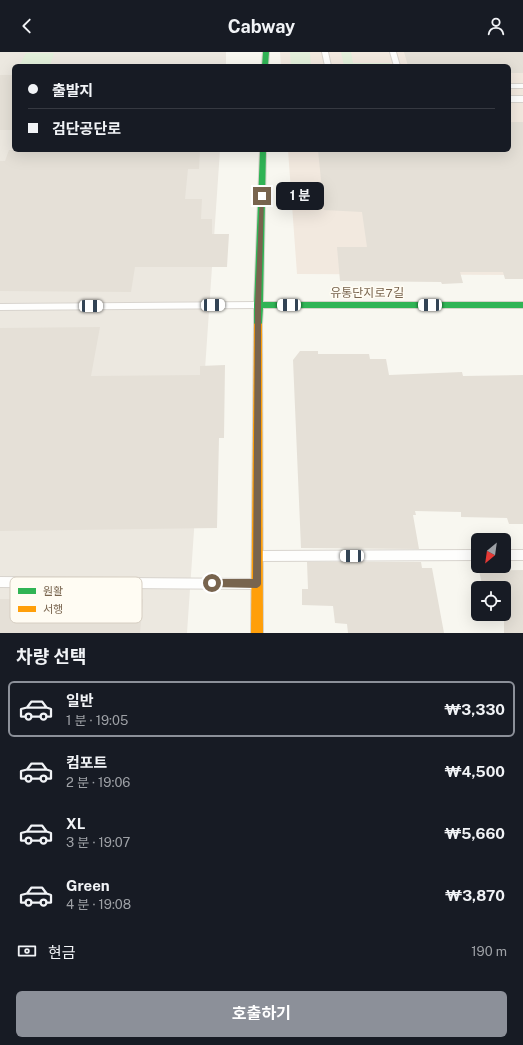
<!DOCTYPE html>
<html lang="ko">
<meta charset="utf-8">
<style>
:root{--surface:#171b24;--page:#242831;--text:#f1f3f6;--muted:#9ea1a6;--line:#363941;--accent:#8c9099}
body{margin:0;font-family:"Public Sans","Noto Sans KR",sans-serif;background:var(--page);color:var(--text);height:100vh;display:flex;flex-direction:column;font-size:15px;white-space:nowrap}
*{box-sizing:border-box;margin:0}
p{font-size:13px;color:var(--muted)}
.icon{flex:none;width:22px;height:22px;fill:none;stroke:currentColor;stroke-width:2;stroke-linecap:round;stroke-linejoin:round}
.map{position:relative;height:581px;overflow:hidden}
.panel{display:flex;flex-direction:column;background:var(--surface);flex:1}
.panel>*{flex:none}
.guide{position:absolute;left:12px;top:12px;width:499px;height:88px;border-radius:6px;box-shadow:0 4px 16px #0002;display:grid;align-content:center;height:88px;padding:0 16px;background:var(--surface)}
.needle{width:26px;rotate:209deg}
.buttons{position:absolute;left:471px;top:481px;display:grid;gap:8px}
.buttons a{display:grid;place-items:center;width:40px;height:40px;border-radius:6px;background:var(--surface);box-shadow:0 4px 16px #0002;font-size:20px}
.end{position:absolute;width:18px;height:18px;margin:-9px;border:5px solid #78644e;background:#fff;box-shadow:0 0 0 2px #fff}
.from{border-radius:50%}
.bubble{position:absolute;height:28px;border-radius:6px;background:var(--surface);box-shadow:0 4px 16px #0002;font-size:13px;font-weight:700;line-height:28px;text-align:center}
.car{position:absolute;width:12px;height:24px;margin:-12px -6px;border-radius:5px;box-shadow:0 0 3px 1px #0007;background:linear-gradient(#fff 24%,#345 0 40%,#fff 0 76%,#345 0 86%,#fff 0)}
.guide b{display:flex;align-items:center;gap:14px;height:38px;font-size:15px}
.guide b+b{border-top:1px solid var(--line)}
.guide i{width:10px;height:10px;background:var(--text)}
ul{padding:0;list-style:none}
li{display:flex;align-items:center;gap:12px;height:56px;margin:0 8px 6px;padding:0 8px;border:2px solid transparent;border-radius:6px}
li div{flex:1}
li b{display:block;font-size:15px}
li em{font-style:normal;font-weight:700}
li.current{border-color:var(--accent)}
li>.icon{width:36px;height:36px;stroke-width:1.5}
h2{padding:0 16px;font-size:18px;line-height:48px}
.pay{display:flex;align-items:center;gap:10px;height:44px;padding:0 16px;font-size:15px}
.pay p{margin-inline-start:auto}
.primary-button{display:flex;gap:8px;margin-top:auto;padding:8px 16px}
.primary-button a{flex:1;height:46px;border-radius:6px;background:var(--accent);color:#fff;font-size:16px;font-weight:700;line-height:46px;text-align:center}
header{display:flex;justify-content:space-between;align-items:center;height:52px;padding:0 16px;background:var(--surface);font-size:18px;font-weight:700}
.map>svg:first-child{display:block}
.commercial{fill:#f2e9df}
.industrial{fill:#ece8e0}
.green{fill:#e3f0db}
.building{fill:#e5e0d7}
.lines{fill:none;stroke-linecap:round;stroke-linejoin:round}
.lane-casing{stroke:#d8d4ce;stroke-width:2}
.street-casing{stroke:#d8d4ce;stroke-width:2}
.fast-casing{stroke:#d7d3ca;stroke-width:2}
.slow-casing{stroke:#d7d3ca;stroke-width:2}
.lane{fill:#fefefd;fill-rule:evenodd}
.street{fill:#fefefd;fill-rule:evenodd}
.fast{fill:#30b455;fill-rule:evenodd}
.slow{fill:#ff9f0a;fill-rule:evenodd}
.route{fill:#78644e}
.labels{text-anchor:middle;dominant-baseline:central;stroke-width:3;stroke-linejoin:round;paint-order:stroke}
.street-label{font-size:12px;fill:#78644e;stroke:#fffcf3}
.key{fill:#fffcf3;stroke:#d6cec2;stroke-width:1}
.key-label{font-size:11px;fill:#78644e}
</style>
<header><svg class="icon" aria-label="back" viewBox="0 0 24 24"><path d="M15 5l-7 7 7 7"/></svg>Cabway<svg class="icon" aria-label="person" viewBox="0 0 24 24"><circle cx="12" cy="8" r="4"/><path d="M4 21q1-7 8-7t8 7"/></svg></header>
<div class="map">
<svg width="523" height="581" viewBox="0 0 523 581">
<rect width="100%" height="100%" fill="#f8f7f0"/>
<polygon class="commercial" points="280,0 523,0 523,223 297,222 288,98 509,98 509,14 281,14"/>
<polygon class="industrial" points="0,0 226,0 226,14 14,14 14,98 220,98 187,581 0,581"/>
<g class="green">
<polygon points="290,0 310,0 311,14 291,14"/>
<polygon points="341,0 351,0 353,11 390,11 391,14 344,14"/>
<polygon points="26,1 54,1 50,14 19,14"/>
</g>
<g class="building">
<polygon points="404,0 523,0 523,21 509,21 509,14 408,14"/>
<rect x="0" y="23" width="14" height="55"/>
<polygon points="509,70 523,70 523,227 505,227 503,220 460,220 463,231 442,232 441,230 340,229 337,195 367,195 362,160 324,158 318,98 509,98"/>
<polygon points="9,98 200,98 199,117 188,117 185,147 202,147 201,167 212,167 212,182 229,182 227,215 135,215 131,240 0,239 0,109 5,109"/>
<polygon points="100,275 91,324 200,323 200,314 225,313 224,386 219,386 217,476 0,479 0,276"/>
<polygon points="300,299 318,299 318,302 369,302 370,307 386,307 389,323 462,320 463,324 523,323 523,472 509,472 507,466 461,465 461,460 415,459 416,463 413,463 419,497 301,496 293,308"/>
<polygon points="307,510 421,510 422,516 432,516 444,581 348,581 347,572 335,571 333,554 302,553 302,537 308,537"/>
<polygon points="523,518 523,581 504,581 504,536 483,536 479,519"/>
<polygon points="0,547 143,547 140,581 0,581"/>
</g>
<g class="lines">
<g class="lane-casing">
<g id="lane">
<polygon points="322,0 328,0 331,14 325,14"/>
<polygon points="390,0 396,0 400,14 394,14"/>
<rect x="509" y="32" width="14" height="4"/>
<polygon points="258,250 262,253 258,256 0,258 0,252"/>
<polygon points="478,498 478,508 261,509 257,507 256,504 257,501 261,499"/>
<rect x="504" y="498" width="19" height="10"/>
<polygon points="0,525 252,527 256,528 257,532 256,536 252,537 0,535"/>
</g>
</g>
<g class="street-casing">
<rect id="street" x="509" y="44" width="14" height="6"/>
</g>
<g class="fast-casing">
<g id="fast">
<polygon points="263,0 269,0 268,14 262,14"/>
<polygon points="260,98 266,98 263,250 523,250 523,256 263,256 262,272 258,275 255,274 254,272 254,253"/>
</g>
</g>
<g class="slow-casing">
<polygon id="slow" points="258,269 262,272 263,581 251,581 254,272"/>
</g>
<use href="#lane" class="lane"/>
<use href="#street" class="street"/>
<use href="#fast" class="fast"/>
<use href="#slow" class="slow"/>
</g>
<polygon class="route" points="260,143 264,144 261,253 261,532 260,534 257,536 212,535 209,534 207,531 209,528 212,527 253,527 255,253"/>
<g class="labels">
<g class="street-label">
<text x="367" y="241">유통단지로7길</text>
</g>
</g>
<rect x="10" y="525" width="132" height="46" rx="6" class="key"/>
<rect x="18" y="536" width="18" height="6" fill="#30b455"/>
<rect x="18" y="554" width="18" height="6" fill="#ff9f0a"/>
<g class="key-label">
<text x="43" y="543">원활</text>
<text x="43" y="561">서행</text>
</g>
</svg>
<div class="buttons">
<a><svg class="needle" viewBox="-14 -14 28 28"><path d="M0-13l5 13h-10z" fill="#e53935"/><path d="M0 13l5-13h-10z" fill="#9ea1a6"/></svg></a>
<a><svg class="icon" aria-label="locate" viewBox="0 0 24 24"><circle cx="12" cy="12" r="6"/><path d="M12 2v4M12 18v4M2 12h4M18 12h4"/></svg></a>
</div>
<i class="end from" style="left:212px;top:531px"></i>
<i class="end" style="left:262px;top:144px"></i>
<div class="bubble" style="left:276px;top:130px;width:48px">1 분</div>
<i class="car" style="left:213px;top:253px;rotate:89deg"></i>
<i class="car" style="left:289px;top:253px;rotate:270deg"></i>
<i class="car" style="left:430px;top:253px;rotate:270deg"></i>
<i class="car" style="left:91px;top:254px;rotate:90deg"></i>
<i class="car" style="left:352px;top:504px;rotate:270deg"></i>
<div class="guide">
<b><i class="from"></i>출발지</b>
<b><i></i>검단공단로</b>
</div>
</div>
<section class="panel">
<h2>차량 선택</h2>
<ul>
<li class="current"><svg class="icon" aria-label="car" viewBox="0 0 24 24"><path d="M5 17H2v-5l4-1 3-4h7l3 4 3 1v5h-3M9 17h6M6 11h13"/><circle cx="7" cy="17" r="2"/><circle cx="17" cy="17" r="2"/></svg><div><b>일반</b><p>1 분 · 19:05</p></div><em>₩3,330</em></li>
<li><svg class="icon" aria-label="car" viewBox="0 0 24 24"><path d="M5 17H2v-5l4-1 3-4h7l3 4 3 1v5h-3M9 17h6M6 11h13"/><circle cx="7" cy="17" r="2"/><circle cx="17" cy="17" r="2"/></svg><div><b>컴포트</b><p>2 분 · 19:06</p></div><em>₩4,500</em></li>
<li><svg class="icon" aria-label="car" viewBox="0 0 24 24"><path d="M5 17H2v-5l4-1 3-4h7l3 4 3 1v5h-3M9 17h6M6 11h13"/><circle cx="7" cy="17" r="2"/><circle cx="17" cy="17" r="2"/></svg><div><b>XL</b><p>3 분 · 19:07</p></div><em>₩5,660</em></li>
<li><svg class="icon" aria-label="car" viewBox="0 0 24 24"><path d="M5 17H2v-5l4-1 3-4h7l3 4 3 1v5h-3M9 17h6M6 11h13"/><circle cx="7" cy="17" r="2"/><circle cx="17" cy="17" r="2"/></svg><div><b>Green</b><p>4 분 · 19:08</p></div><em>₩3,870</em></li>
</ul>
<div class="pay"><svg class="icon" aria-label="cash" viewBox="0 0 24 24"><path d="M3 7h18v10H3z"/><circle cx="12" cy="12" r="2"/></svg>현금<p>190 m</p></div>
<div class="primary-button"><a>호출하기</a></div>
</section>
